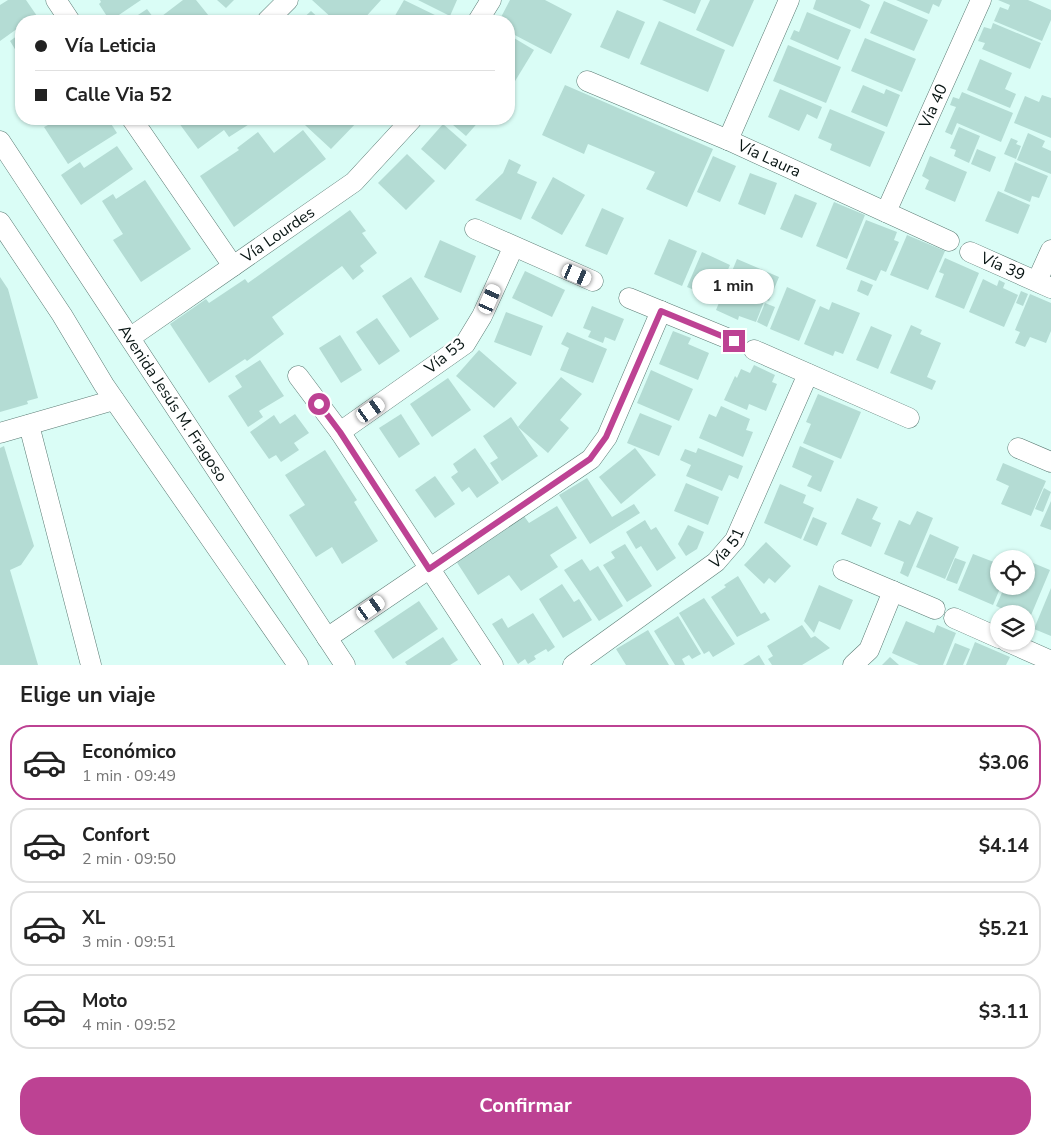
<!DOCTYPE html>
<html lang="es">
<meta charset="utf-8">
<style>
:root{--surface:#fff;--page:#f2f2f2;--text:#222;--muted:#767676;--line:#e0e0e0;--accent:#bd4293}
body{margin:0;font-family:"Nunito Sans",sans-serif;background:var(--page);color:var(--text);height:100vh;display:flex;flex-direction:column;font-size:19px;white-space:nowrap}
*{box-sizing:border-box;margin:0}
p{font-size:16px;color:var(--muted)}
.icon{flex:none;width:28px;height:28px;fill:none;stroke:currentColor;stroke-width:2;stroke-linecap:round;stroke-linejoin:round}
.map{position:relative;height:665px;overflow:hidden}
.details{display:flex;flex-direction:column;background:var(--surface);flex:1}
.details>*{flex:none}
.banner{position:absolute;left:15px;top:15px;width:500px;height:110px;border-radius:20px;box-shadow:0 1px 4px #0004;display:grid;align-content:center;height:110px;padding:0 20px;background:var(--surface)}
.fabs{position:absolute;left:990px;top:550px;display:grid;gap:10px}
.fabs a{display:grid;place-items:center;width:45px;height:45px;border-radius:50%;background:var(--surface);box-shadow:0 1px 4px #0004;font-size:25px}
.end{position:absolute;width:22px;height:22px;margin:-11px;border:6px solid #bd4293;background:#fff;box-shadow:0 0 0 2px #fff}
.from{border-radius:50%}
.bubble{position:absolute;height:35px;border-radius:18px;background:var(--surface);box-shadow:0 1px 4px #0004;font-size:16px;font-weight:700;line-height:35px;text-align:center}
.car{position:absolute;width:15px;height:30px;margin:-15px -8px;border-radius:6px;box-shadow:0 0 4px 1px #0007;background:linear-gradient(#fff 24%,#345 0 40%,#fff 0 76%,#345 0 86%,#fff 0)}
.banner b{display:flex;align-items:center;gap:18px;height:48px;font-size:19px}
.banner b+b{border-top:1px solid var(--line)}
.banner i{width:12px;height:12px;background:var(--text)}
ul{padding:0;list-style:none}
li{display:flex;align-items:center;gap:15px;height:75px;margin:0 10px 8px;padding:0 10px;border:2px solid var(--line);border-radius:20px}
li div{flex:1}
li b{display:block;font-size:19px}
li em{font-style:normal;font-weight:700}
li.current{border-color:var(--accent)}
li>.icon{width:45px;height:45px;stroke-width:1.5}
h2{padding:0 20px;font-size:22px;line-height:60px}
.cta{display:flex;gap:10px;margin-top:auto;padding:10px 20px}
.cta a{flex:1;height:58px;border-radius:20px;background:var(--accent);color:#fff;font-size:20px;font-weight:700;line-height:58px;text-align:center}
.map>svg:first-child{display:block}
.building{fill:#b4dcd4}
.lines{fill:none;stroke-linecap:round;stroke-linejoin:round}
.minor-casing{stroke:#5b7b74;stroke-width:21}
.minor{stroke:#fff;stroke-width:20}
.route{stroke:#bd4293;stroke-width:6}
.labels{text-anchor:middle;dominant-baseline:central;stroke-width:4.5;stroke-linejoin:round;paint-order:stroke}
.street-label{font-size:16px;fill:#081513;stroke:#fff}
</style>
<div class="map">
<svg width="1051" height="665" viewBox="0 0 1051 665">
<rect width="100%" height="100%" fill="#dafdf6"/>
<g class="building">
<polygon points="8,0 26,0 37,16 29,21 21,21 21,26 0,41 0,5"/>
<polygon points="100,0 141,0 110,21 99,4 101,2"/>
<polygon points="183,0 196,0 213,21 167,21 162,16"/>
<polygon points="217,0 234,0 226,8"/>
<polygon points="312,0 381,0 362,21 331,21 333,19"/>
<polygon points="404,0 439,17 436,21 392,21"/>
<polygon points="418,0 457,0 450,16"/>
<polygon points="510,0 545,0 572,14 551,54 509,32 509,21 499,21"/>
<polygon points="662,0 701,0 695,14"/>
<polygon points="710,0 754,0 733,47 696,30"/>
<polygon points="816,0 860,0 870,5 860,29 813,9"/>
<polygon points="896,0 942,0 939,7 933,4 929,14"/>
<polygon points="998,0 1028,0 1051,10 1051,20 1042,41 994,21 1000,7 1008,10 1010,5"/>
<polygon points="884,1 928,20 914,51 870,33"/>
<polygon points="147,9 156,21 129,21"/>
<polygon points="617,10 645,22 629,59 600,47"/>
<polygon points="311,11 322,21 300,21"/>
<polygon points="807,12 851,30 838,60 790,39 794,30 799,32"/>
<polygon points="659,21 725,50 708,92 640,64"/>
<polygon points="993,23 1041,43 1030,69 982,49 985,43 978,41 984,27 991,29"/>
<polygon points="21,33 21,59 10,41"/>
<polygon points="509,35 534,50 509,91"/>
<polygon points="865,38 916,59 902,92 851,71"/>
<polygon points="788,45 841,67 826,103 773,81"/>
<polygon points="980,59 1012,73 1005,89 1016,94 1010,108 967,90"/>
<polygon points="565,85 713,149 687,207 646,189 655,172 588,144 584,154 542,135"/>
<polygon points="863,85 884,94 886,89 900,95 887,127 851,112"/>
<polygon points="780,89 822,107 817,119 807,114 799,131 768,117"/>
<polygon points="962,92 1013,113 1001,142 957,123 952,135 945,132 956,107 950,105 953,97 959,99"/>
<polygon points="1042,95 1051,98 1051,138 1014,123 1025,96 1039,102"/>
<polygon points="830,109 885,132 870,167 830,150 832,144 818,138"/>
<polygon points="47,119 108,119 117,133 68,164 44,127 50,124"/>
<polygon points="176,119 257,119 229,137 224,130 198,149"/>
<polygon points="311,119 365,119 363,121 360,119 331,149 305,125"/>
<polygon points="446,119 481,119 466,136"/>
<polygon points="443,124 467,145 445,170 421,149"/>
<polygon points="959,127 980,136 969,163 954,156 956,150 950,148"/>
<polygon points="303,130 326,159 234,227 200,176 239,150 237,148 258,132 274,153"/>
<polygon points="1028,133 1045,141 1042,147 1051,151 1051,174 1017,160"/>
<polygon points="1011,138 1018,141 1016,144 1021,146 1016,159 1004,154"/>
<polygon points="117,146 133,169 81,205 61,175 80,162 84,168"/>
<polygon points="977,149 996,157 990,172 971,164"/>
<polygon points="407,154 435,181 406,210 378,183"/>
<polygon points="713,156 736,166 720,202 697,192"/>
<polygon points="930,156 967,172 955,202 925,189 929,180 922,176"/>
<polygon points="509,159 521,165 517,173 537,182 521,220 475,200 503,173"/>
<polygon points="1015,162 1048,176 1039,198 1032,196 1030,202 1004,191"/>
<polygon points="750,173 777,183 765,215 738,204"/>
<polygon points="553,177 585,195 562,235 531,218"/>
<polygon points="145,180 191,249 141,282 113,240 123,234 102,201 113,194 116,199"/>
<polygon points="998,191 1030,205 1018,234 985,221"/>
<polygon points="795,194 817,203 802,238 780,229"/>
<polygon points="834,202 865,215 847,259 816,246"/>
<polygon points="602,208 624,218 607,255 585,246"/>
<polygon points="350,210 366,231 362,233 377,253 360,266 364,271 353,280 342,266 272,317 284,334 247,361 245,359 209,383 170,324 206,299 209,303 245,279 248,283"/>
<polygon points="866,220 897,232 894,240 899,242 886,272 881,270 876,281 846,269"/>
<polygon points="907,235 945,251 928,290 890,275"/>
<polygon points="669,239 697,251 682,286 654,274"/>
<polygon points="440,240 476,256 461,293 424,277"/>
<polygon points="702,252 730,265 718,292 702,285 699,292 687,287"/>
<polygon points="945,258 979,273 964,309 935,297 944,274 939,272"/>
<polygon points="737,259 779,277 769,301 765,299 756,322 739,316 738,320 716,310"/>
<polygon points="525,271 565,290 552,317 512,298"/>
<polygon points="0,277 8,289 38,398 27,401 28,404 0,412"/>
<polygon points="411,277 439,319 410,338 382,296"/>
<polygon points="983,279 997,286 999,280 1005,283 1003,288 1018,295 1004,327 969,312"/>
<polygon points="861,280 873,285 868,296 857,291"/>
<polygon points="787,287 816,300 799,341 770,329"/>
<polygon points="1021,291 1028,294 1023,306 1016,303"/>
<polygon points="1030,294 1051,303 1051,331 1046,343 1030,337 1025,347 1015,343 1020,332 1015,330"/>
<polygon points="832,302 860,313 843,354 835,351 833,356 804,344 820,306 829,310"/>
<polygon points="765,303 775,307 767,327 757,322"/>
<polygon points="592,306 624,319 615,341 605,337 603,343 588,337 591,331 583,328"/>
<polygon points="506,312 543,326 531,356 494,342"/>
<polygon points="377,318 400,351 379,365 356,332"/>
<polygon points="911,325 922,330 920,334 941,343 927,377 936,381 932,390 890,373"/>
<polygon points="871,326 892,335 878,369 856,360"/>
<polygon points="673,331 691,338 688,344 709,353 698,380 659,364"/>
<polygon points="567,332 607,349 593,383 560,370 569,348 561,344"/>
<polygon points="340,335 362,370 341,383 319,348"/>
<polygon points="479,350 517,383 494,408 456,376"/>
<polygon points="260,360 284,396 259,411 263,417 248,427 228,396 242,387 235,376"/>
<polygon points="754,365 775,375 772,382 777,384 766,411 749,404 747,410 724,400 735,376 737,378 741,369 750,373"/>
<polygon points="651,370 693,389 679,421 637,403"/>
<polygon points="561,377 582,394 560,420 569,428 548,453 518,427"/>
<polygon points="448,378 471,410 432,437 410,404"/>
<polygon points="818,394 861,412 841,459 803,443 811,424 806,422"/>
<polygon points="721,406 750,419 746,430 753,432 743,457 699,438 709,414 716,417"/>
<polygon points="640,413 672,426 659,456 627,443"/>
<polygon points="295,414 309,433 294,443 299,450 281,462 276,455 269,459 250,432 274,415 280,424"/>
<polygon points="401,414 420,444 399,458 379,428"/>
<polygon points="511,417 538,456 502,481 490,463 498,458 483,436"/>
<polygon points="4,446 34,546 21,565 10,570 38,665 0,665 0,448"/>
<polygon points="800,446 834,461 821,492 807,486 812,476 792,467"/>
<polygon points="475,448 499,483 477,498 469,487 462,492 451,477 458,472 453,464"/>
<polygon points="635,448 656,475 621,504 599,477"/>
<polygon points="698,448 743,466 738,479 729,475 722,491 686,476 691,465 680,460 685,449 696,453"/>
<polygon points="325,450 357,500 354,502 378,541 342,564 332,547 316,557 289,515 305,505 285,475"/>
<polygon points="1003,463 1046,481 1031,516 1001,504 1009,486 996,480"/>
<polygon points="435,476 455,504 435,518 415,490"/>
<polygon points="587,478 612,517 634,504 640,513 590,544 559,495"/>
<polygon points="686,483 719,497 708,525 674,511"/>
<polygon points="780,484 806,495 803,503 814,508 801,539 764,523"/>
<polygon points="1044,488 1051,492 1043,512 1035,509"/>
<polygon points="857,498 878,507 872,519 881,523 871,547 841,534"/>
<polygon points="1051,501 1051,530 1040,526"/>
<polygon points="557,506 577,538 550,555 558,567 521,591 509,575 478,595 456,561 524,516 529,523"/>
<polygon points="917,511 933,518 908,577 900,573 904,562 884,554 899,520 910,525"/>
<polygon points="813,517 827,523 817,546 803,540"/>
<polygon points="645,520 651,530 656,527 676,558 657,571 641,546 636,549 626,532"/>
<polygon points="688,525 704,532 697,549 686,556 678,544"/>
<polygon points="930,534 959,547 945,579 916,567"/>
<polygon points="766,542 791,566 775,583 769,578 764,584 744,565"/>
<polygon points="625,544 652,586 627,602 603,565 615,558 611,552"/>
<polygon points="973,554 999,564 999,586 1001,586 993,605 958,590"/>
<polygon points="955,558 966,562 957,584 946,580"/>
<polygon points="582,559 590,571 598,566 623,606 599,621 564,570"/>
<polygon points="1026,560 1050,570 1029,620 1026,619 1026,614 1014,614 996,606 1005,586 1026,586"/>
<polygon points="738,576 761,614 765,612 770,620 737,637 711,597 726,587 724,585"/>
<polygon points="562,584 574,602 579,599 592,620 563,638 539,599"/>
<polygon points="819,585 853,600 840,630 819,621 814,633 804,621"/>
<polygon points="1051,588 1051,636 1034,629"/>
<polygon points="704,598 735,644 713,657 709,651 704,654 679,613"/>
<polygon points="419,601 438,629 393,659 374,631"/>
<polygon points="533,613 555,647 548,652 546,649 534,656 536,659 528,664 525,659 518,664 492,624 502,618 508,628"/>
<polygon points="678,616 701,654 692,659 689,655 682,659 685,665 675,665 654,631"/>
<polygon points="906,621 934,633 937,625 956,633 943,665 919,665 892,653"/>
<polygon points="802,625 811,638 815,636 830,648 802,665 772,665 768,659 773,656 767,646"/>
<polygon points="648,630 669,665 626,665 616,649"/>
<polygon points="443,637 458,660 450,665 407,665 405,662"/>
<polygon points="975,642 1010,657 1006,665 966,665"/>
<polygon points="955,643 970,649 963,665 946,665"/>
<polygon points="759,655 765,665 743,665"/>
<polygon points="890,657 899,665 882,665"/>
</g>
<g class="lines">
<g class="minor-casing">
<g id="minor">
<polyline points="56,0 70,21"/>
<polyline points="267,21 288,0"/>
<polyline points="478,21 491,0"/>
<path id="s1" d="M 587,81 L 728,140 L 949,241"/>
<polyline points="132,119 233,266"/>
<polyline points="728,140 789,0"/>
<path id="s2" d="M 0,141 L 345,665"/>
<path id="s3" d="M 886,212 L 981,0"/>
<polyline points="0,222 62,315 104,385 298,665"/>
<polyline points="475,229 593,281"/>
<path id="s4" d="M 970,252 L 1051,288"/>
<polyline points="1037,281 1051,250"/>
<polyline points="629,298 734,341"/>
<path id="s5" d="M 131,337 L 354,182 L 412,119"/>
<polyline points="754,350 909,418"/>
<polyline points="298,376 340,432 493,665"/>
<polyline points="29,425 91,665"/>
<polyline points="340,432 465,344 482,316 513,248"/>
<polyline points="0,433 114,400"/>
<polyline points="1018,448 1051,462"/>
<polyline points="843,570 935,609"/>
<polyline points="954,618 999,638"/>
<polyline points="327,638 591,459 607,437 661,311"/>
<polyline points="1006,641 1051,661"/>
<path id="s6" d="M 573,665 L 716,562 L 735,540 L 808,374"/>
<polyline points="853,665 869,650 893,591"/>
</g>
</g>
<use href="#minor" class="minor"/>
</g>
<g class="lines">
<polyline class="route" points="319,404 340,432 429,569 590,459 606,437 661,311 734,341"/>
</g>
<g class="labels">
<g class="street-label">
<text stroke="none"><textPath href="#s3" startOffset="116">Vía 40</textPath></text>
<text stroke="none"><textPath href="#s1" startOffset="198">Vía Laura</textPath></text>
<text stroke="none"><textPath href="#s5" startOffset="179">Vía Lourdes</textPath></text>
<text stroke="none"><textPath href="#s4" startOffset="36">Vía 39</textPath></text>
<text transform="translate(445 356) rotate(-39)">Vía 53</text>
<text stroke="none"><textPath href="#s2" startOffset="314">Avenida Jesús M. Fragoso</textPath></text>
<text stroke="none"><textPath href="#s6" startOffset="194">Vía 51</textPath></text>
</g>
</g>
</svg>
<div class="fabs">
<a><svg class="icon" aria-label="locate" viewBox="0 0 24 24"><circle cx="12" cy="12" r="6"/><path d="M12 2v4M12 18v4M2 12h4M18 12h4"/></svg></a>
<a><svg class="icon" aria-label="layers" viewBox="0 0 24 24"><path d="M12 4l9 5-9 5-9-5zM3 14l9 5 9-5"/></svg></a>
</div>
<i class="end from" style="left:319px;top:404px"></i>
<i class="end" style="left:734px;top:341px"></i>
<div class="bubble" style="left:692px;top:269px;width:82px">1 min</div>
<i class="car" style="left:577px;top:275px;rotate:113deg"></i>
<i class="car" style="left:490px;top:299px;rotate:24deg"></i>
<i class="car" style="left:371px;top:410px;rotate:55deg"></i>
<i class="car" style="left:371px;top:608px;rotate:55deg"></i>
<div class="banner">
<b><i class="from"></i>Vía Leticia</b>
<b><i></i>Calle Via 52</b>
</div>
</div>
<section class="details">
<h2>Elige un viaje</h2>
<ul>
<li class="current"><svg class="icon" aria-label="car" viewBox="0 0 24 24"><path d="M5 17H2v-5l4-1 3-4h7l3 4 3 1v5h-3M9 17h6M6 11h13"/><circle cx="7" cy="17" r="2"/><circle cx="17" cy="17" r="2"/></svg><div><b>Económico</b><p>1 min · 09:49</p></div><em>$3.06</em></li>
<li><svg class="icon" aria-label="car" viewBox="0 0 24 24"><path d="M5 17H2v-5l4-1 3-4h7l3 4 3 1v5h-3M9 17h6M6 11h13"/><circle cx="7" cy="17" r="2"/><circle cx="17" cy="17" r="2"/></svg><div><b>Confort</b><p>2 min · 09:50</p></div><em>$4.14</em></li>
<li><svg class="icon" aria-label="car" viewBox="0 0 24 24"><path d="M5 17H2v-5l4-1 3-4h7l3 4 3 1v5h-3M9 17h6M6 11h13"/><circle cx="7" cy="17" r="2"/><circle cx="17" cy="17" r="2"/></svg><div><b>XL</b><p>3 min · 09:51</p></div><em>$5.21</em></li>
<li><svg class="icon" aria-label="car" viewBox="0 0 24 24"><path d="M5 17H2v-5l4-1 3-4h7l3 4 3 1v5h-3M9 17h6M6 11h13"/><circle cx="7" cy="17" r="2"/><circle cx="17" cy="17" r="2"/></svg><div><b>Moto</b><p>4 min · 09:52</p></div><em>$3.11</em></li>
</ul>
<div class="cta"><a>Confirmar</a></div>
</section>
